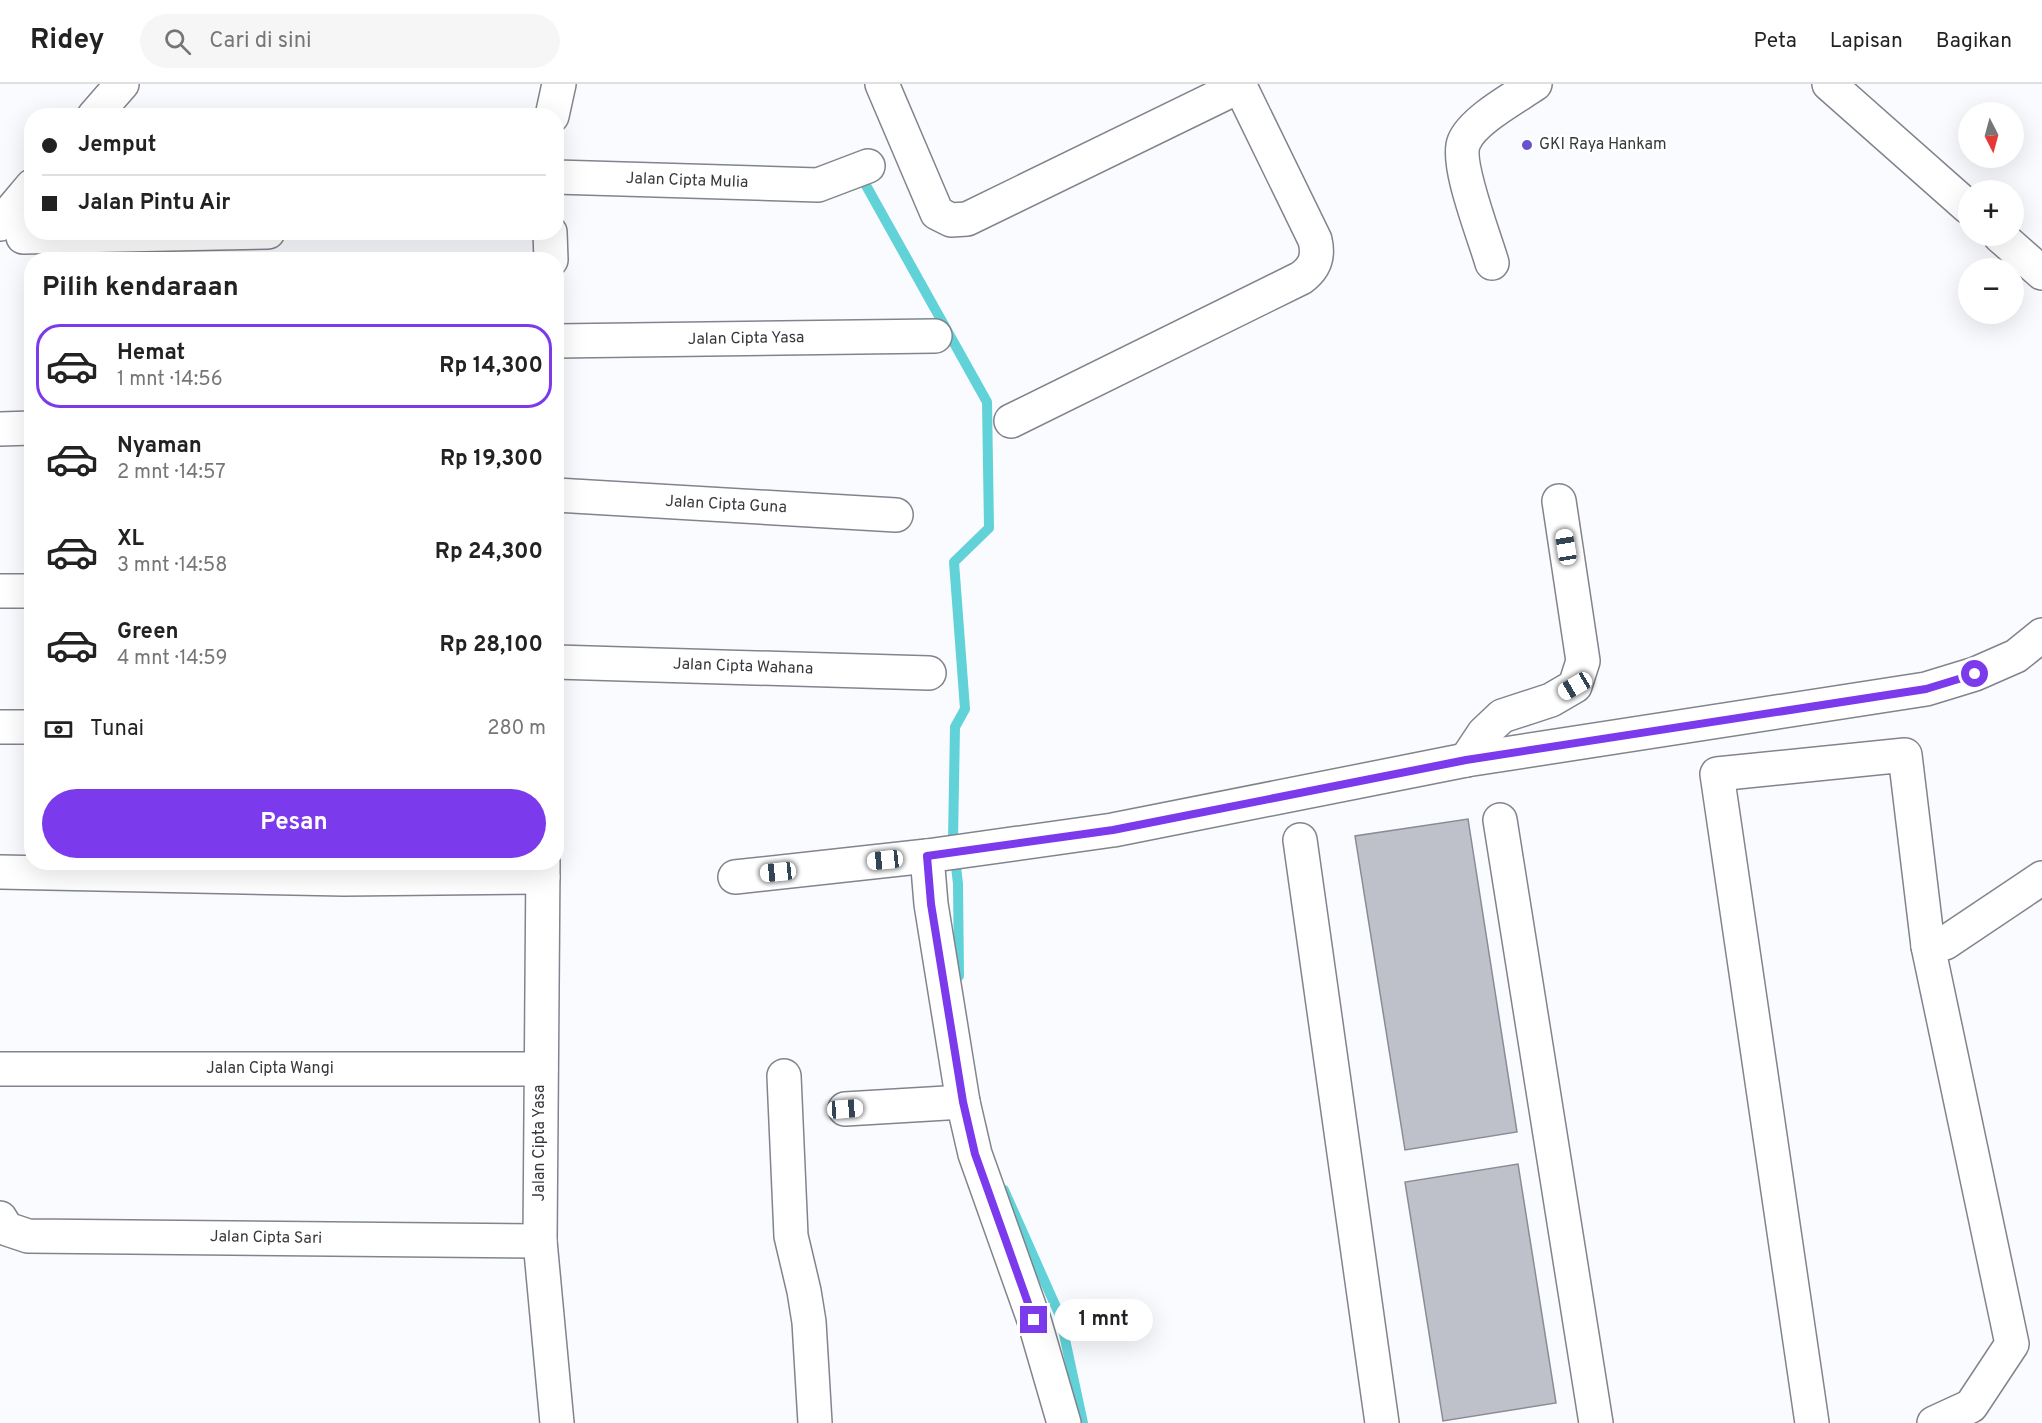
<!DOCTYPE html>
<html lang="id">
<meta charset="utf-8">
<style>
:root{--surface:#fff;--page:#f6f6f6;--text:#222;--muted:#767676;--line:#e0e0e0;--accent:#7c3aed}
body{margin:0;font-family:Overpass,sans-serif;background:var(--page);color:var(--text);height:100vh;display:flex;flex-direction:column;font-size:22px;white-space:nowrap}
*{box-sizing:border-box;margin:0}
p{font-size:20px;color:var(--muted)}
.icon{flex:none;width:33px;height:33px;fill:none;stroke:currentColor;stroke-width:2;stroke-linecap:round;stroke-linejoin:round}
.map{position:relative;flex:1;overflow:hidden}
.side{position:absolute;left:24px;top:168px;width:540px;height:618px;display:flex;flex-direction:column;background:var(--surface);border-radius:24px;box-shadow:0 6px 24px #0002}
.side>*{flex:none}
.hud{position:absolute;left:24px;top:24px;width:540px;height:132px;border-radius:24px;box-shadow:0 6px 24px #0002;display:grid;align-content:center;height:132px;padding:0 18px;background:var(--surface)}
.needle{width:39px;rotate:174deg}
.buttons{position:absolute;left:1958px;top:18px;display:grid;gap:12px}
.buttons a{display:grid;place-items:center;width:66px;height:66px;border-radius:50%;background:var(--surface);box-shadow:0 6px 24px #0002;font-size:30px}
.end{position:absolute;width:27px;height:27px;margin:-14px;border:8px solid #7c3aed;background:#fff;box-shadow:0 0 0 3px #fff}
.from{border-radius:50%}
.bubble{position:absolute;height:42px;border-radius:21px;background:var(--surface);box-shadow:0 6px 24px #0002;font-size:20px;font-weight:700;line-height:42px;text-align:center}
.car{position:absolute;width:18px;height:36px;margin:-18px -9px;border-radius:8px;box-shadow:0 0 4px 2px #0007;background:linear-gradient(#fff 24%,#345 0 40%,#fff 0 76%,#345 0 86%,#fff 0)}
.hud b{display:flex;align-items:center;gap:21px;height:57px;font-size:22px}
.hud b+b{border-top:2px solid var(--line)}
.hud i{width:15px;height:15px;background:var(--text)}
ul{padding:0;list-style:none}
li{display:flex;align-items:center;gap:18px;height:84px;margin:0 12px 9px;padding:0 6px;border:3px solid transparent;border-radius:24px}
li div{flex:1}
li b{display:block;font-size:22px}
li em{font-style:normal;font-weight:700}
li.selected{border-color:var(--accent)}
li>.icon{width:54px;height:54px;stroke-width:1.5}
h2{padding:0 18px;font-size:27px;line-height:72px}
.pay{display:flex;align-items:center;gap:15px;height:66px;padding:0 18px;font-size:22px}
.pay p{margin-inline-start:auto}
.cta{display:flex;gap:12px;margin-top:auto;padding:12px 18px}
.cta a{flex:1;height:69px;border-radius:36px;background:var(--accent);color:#fff;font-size:24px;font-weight:700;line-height:69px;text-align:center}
header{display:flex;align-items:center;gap:36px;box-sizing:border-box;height:84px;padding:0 30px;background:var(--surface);border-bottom:2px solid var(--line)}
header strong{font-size:28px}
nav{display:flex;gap:33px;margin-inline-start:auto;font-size:21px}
.search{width:420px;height:54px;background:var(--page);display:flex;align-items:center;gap:15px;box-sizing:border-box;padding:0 21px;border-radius:33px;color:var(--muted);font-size:22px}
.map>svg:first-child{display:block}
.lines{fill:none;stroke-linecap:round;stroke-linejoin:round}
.stream{stroke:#61d2d8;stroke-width:10}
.building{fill:#bec1ca;stroke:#898c95;stroke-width:1.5}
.minor-casing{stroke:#81848c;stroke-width:36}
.major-casing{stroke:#81848c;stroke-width:36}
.minor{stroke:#fff;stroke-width:33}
.major{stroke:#fff;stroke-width:33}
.route{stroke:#7c3aed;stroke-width:8}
.poi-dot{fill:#6853cc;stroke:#fff;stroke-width:2}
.labels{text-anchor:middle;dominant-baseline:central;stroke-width:5;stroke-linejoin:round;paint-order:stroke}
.poi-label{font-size:16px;fill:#37383c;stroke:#fff;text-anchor:start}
.street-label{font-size:16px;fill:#37383c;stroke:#fff}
</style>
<header>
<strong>Ridey</strong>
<div class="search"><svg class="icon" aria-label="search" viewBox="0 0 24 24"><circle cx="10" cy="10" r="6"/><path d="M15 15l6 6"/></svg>Cari di sini</div>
<nav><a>Peta</a><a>Lapisan</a><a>Bagikan</a></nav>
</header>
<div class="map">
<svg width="2042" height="1339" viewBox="0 0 2042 1339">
<rect width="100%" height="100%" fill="#fafbff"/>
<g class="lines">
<g class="stream">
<polyline points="863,96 987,318 989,444 954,478 965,625 955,643 953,756 958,800 959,892"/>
<polyline points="1004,1106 1060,1232 1083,1339"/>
</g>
</g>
<g class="building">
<polygon points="1468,735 1517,1048 1405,1066 1355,752"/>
<polygon points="1518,1080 1556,1319 1443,1337 1405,1098"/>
</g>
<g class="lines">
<g class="minor-casing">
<g id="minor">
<polyline points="882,0 937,129 951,136 967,135 1240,2"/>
<polyline points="94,32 122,0"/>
<polyline points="552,32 559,0"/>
<polyline points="556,93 818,101 868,82"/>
<polyline points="0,140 32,102"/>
<polyline points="550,148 551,176"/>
<polyline points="23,153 268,148"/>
<path d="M 1492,179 C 1485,154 1455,79 1464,58 C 1473,36 1516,13 1535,0"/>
<polyline points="556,257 935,252"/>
<path d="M 1011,337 L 1301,194 C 1315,184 1319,173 1315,156 L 1239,0"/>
<polyline points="0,345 32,344"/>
<polyline points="556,411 896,431"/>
<polyline points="0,507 32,507"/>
<polyline points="556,578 929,589"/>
<polyline points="0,643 32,643"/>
<polyline points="1466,676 1484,649 1502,632 1551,616 1575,602 1583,577 1559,417"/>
<polyline points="1500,736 1596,1339"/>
<polyline points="1300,756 1382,1339"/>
<polyline points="543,778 540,1157 557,1339"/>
<polyline points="0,788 344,795 543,793"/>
<polyline points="735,793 927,772"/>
<polyline points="1928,862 1945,859 2042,794"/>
<polyline points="0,985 541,985"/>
<polyline points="784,992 791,1152 804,1207 809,1238 815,1339"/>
<polyline points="845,1025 963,1018"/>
<polyline points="0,1134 7,1145 28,1152 540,1157"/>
<polyline points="1064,1339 1034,1236 975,1070 963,1018 931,820 927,772 1113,746 1466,676 1926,605 1975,590 2016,572 2042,551"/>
<polyline points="1812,1339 1717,690 1905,671 1928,862 2012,1260 1971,1322 1934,1339"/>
</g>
</g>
<g class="major-casing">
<g id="major">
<polyline points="1829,0 1968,123"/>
<polyline points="2000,152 2042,189"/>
</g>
</g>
<use href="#minor" class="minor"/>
<use href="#major" class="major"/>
</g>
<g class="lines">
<polyline class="route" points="1034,1236 975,1070 963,1018 931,820 927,772 1113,746 1466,676 1926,605 1975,590"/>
</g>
<circle class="poi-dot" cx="1527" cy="61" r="6"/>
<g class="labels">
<g class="poi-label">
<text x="1539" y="61">GKI Raya Hankam</text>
</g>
<g class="street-label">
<text transform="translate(687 97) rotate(2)">Jalan Cipta Mulia</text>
<text transform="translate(746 255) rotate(-1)">Jalan Cipta Yasa</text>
<text transform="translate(726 421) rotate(3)">Jalan Cipta Guna</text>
<text transform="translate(743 583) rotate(2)">Jalan Cipta Wahana</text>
<text x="270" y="985">Jalan Cipta Wangi</text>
<text transform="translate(540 1059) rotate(-90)">Jalan Cipta Yasa</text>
<text transform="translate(266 1154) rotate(1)">Jalan Cipta Sari</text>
</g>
</g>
</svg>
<div class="buttons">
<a><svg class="needle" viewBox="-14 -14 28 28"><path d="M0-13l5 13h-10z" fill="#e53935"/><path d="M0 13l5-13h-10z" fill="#767676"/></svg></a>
<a>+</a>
<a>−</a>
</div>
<i class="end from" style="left:1975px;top:590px"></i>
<i class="end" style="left:1034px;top:1236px"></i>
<div class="bubble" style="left:1054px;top:1215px;width:99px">1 mnt</div>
<i class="car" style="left:1566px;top:463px;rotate:351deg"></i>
<i class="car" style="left:1575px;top:602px;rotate:240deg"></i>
<i class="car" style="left:885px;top:776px;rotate:264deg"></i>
<i class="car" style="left:778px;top:788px;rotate:264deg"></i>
<i class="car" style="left:845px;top:1025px;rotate:86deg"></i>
<div class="hud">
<b><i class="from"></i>Jemput</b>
<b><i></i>Jalan Pintu Air</b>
</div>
<section class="side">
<h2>Pilih kendaraan</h2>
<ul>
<li class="selected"><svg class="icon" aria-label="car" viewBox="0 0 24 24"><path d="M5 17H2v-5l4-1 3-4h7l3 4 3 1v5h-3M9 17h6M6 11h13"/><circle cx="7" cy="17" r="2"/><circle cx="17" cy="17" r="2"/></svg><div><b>Hemat</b><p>1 mnt · 14:56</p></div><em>Rp 14,300</em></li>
<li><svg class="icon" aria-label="car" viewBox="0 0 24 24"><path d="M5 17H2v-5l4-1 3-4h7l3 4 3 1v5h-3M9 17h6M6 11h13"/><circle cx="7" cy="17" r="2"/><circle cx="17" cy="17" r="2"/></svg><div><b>Nyaman</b><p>2 mnt · 14:57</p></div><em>Rp 19,300</em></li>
<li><svg class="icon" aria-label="car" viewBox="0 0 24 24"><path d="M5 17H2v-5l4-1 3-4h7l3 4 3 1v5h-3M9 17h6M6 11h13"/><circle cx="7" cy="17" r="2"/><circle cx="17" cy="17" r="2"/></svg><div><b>XL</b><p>3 mnt · 14:58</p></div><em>Rp 24,300</em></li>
<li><svg class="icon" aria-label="car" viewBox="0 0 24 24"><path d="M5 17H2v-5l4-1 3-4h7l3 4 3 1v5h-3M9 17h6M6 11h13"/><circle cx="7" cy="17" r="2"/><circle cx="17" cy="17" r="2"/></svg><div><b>Green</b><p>4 mnt · 14:59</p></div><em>Rp 28,100</em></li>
</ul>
<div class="pay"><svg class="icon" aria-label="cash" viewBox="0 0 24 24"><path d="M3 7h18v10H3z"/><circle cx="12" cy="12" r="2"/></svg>Tunai<p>280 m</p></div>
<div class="cta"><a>Pesan</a></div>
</section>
</div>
